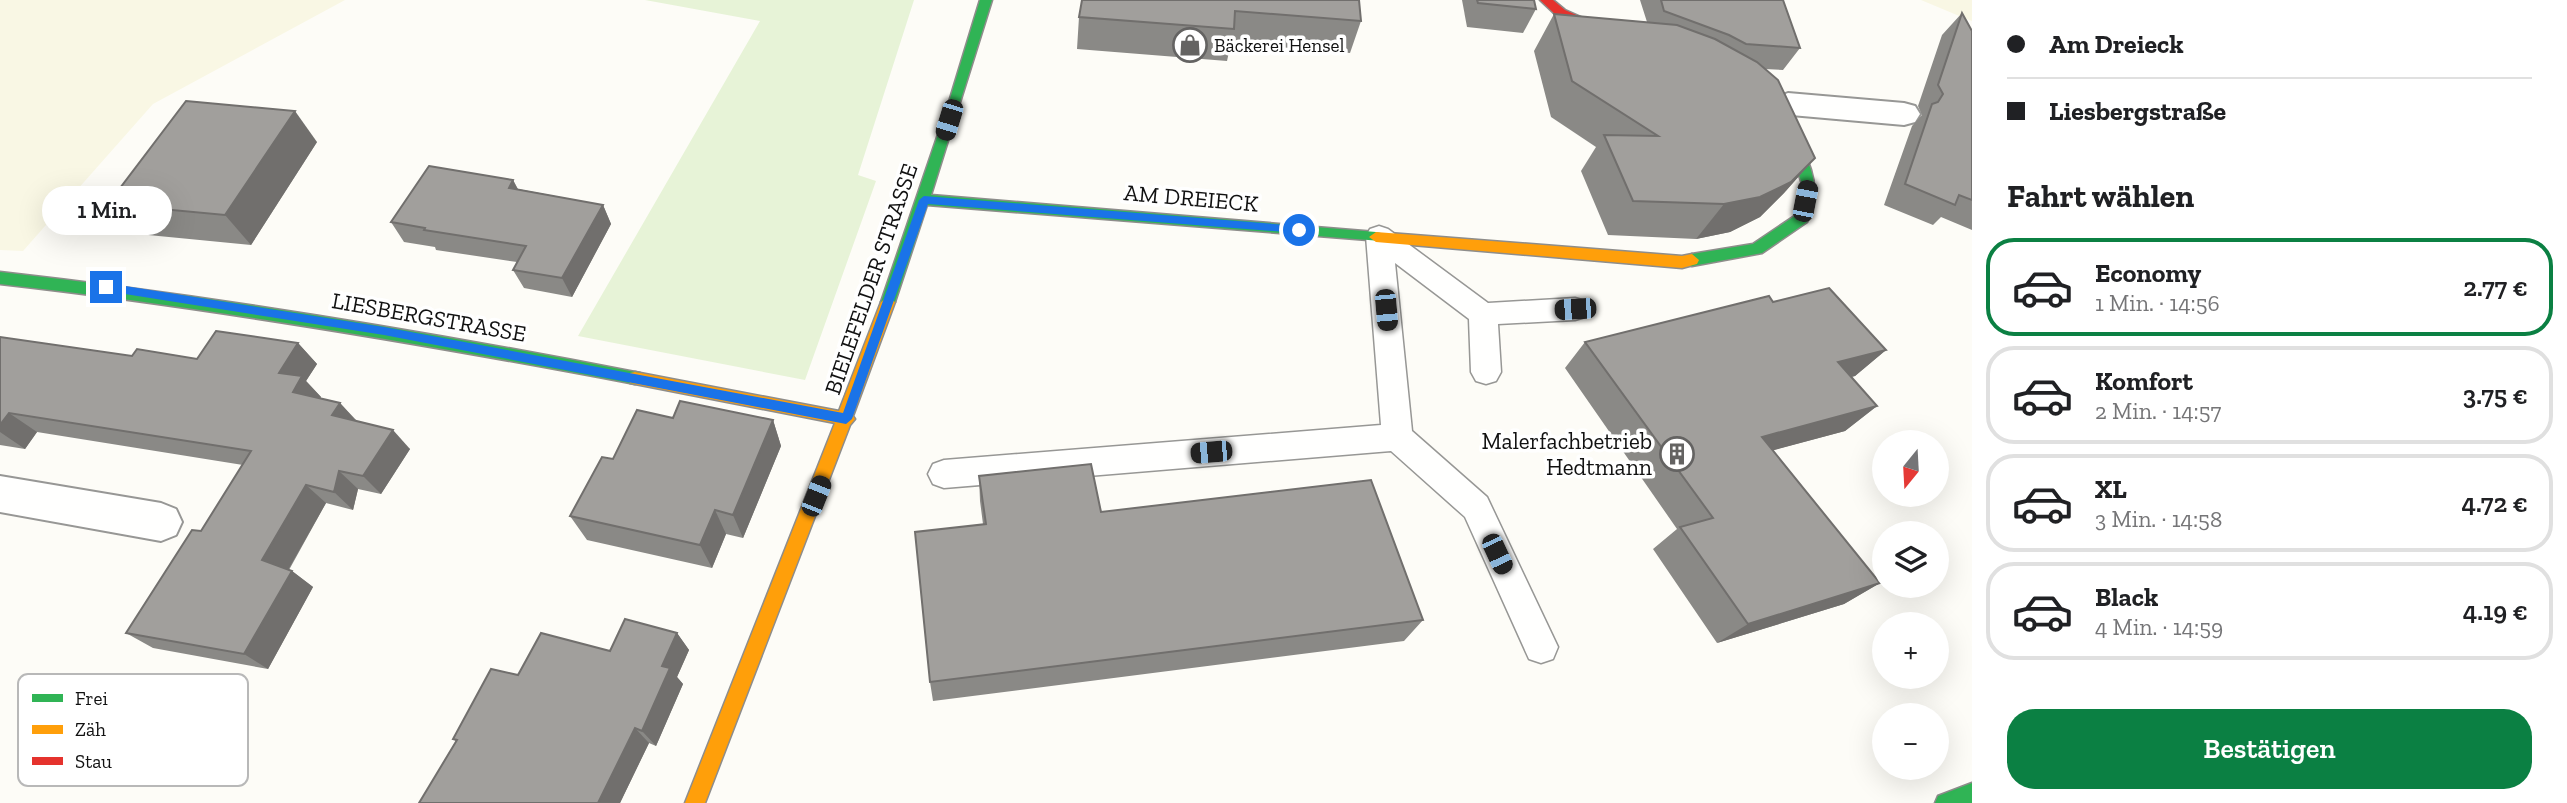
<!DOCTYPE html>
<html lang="de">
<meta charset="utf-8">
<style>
:root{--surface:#fff;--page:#f6f6f6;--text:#202124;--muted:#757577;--line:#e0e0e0;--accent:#0b8043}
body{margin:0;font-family:"Zilla Slab",serif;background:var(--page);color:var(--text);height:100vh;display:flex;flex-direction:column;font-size:26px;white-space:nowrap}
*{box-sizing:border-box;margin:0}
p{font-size:23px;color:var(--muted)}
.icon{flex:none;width:38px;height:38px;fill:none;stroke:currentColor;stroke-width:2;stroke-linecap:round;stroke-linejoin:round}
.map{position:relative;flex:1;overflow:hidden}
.panel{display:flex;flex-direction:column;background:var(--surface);width:595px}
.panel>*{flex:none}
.guide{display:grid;align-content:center;height:154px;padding:0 35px;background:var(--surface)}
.needle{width:46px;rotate:198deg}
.tools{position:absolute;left:1872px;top:430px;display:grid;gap:14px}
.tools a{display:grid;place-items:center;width:77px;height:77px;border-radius:50%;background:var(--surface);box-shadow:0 7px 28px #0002;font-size:35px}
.end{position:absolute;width:32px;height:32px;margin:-16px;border:9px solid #1a73e8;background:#fff;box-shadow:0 0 0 4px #fff}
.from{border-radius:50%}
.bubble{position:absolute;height:49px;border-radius:24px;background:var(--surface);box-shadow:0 7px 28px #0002;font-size:23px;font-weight:600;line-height:49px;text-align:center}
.car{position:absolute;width:21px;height:42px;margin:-21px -10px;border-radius:9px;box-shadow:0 0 5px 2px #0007;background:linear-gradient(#222 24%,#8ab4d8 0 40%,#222 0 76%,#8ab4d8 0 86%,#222 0)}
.guide b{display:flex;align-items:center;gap:24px;height:66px;font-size:26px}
.guide b+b{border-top:2px solid var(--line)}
.guide i{width:18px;height:18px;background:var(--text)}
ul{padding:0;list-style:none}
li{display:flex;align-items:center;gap:21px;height:98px;margin:0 14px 10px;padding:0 21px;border:4px solid var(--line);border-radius:28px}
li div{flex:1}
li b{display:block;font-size:26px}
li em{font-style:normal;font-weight:600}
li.on{border-color:var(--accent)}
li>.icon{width:63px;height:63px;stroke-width:1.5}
h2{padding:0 35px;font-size:32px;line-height:84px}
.primary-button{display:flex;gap:14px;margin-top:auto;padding:14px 35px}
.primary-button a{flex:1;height:80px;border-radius:28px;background:var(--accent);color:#fff;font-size:28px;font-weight:600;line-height:80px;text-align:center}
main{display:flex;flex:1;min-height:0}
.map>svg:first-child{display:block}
.farmland{fill:#f9f7e4}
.green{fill:#e7f3d7}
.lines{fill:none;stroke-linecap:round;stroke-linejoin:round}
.lane-casing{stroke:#979795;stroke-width:3}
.street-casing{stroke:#979795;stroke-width:4}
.fast-casing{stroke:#8e8d8b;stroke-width:3}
.slow-casing{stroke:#8e8d8b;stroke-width:3}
.jam-casing{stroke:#8e8d8b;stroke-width:3}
.lane{fill:#fffffe;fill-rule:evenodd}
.street{fill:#fffffe;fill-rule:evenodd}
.fast{fill:#30b455;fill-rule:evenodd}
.slow{fill:#ff9f0a;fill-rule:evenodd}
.jam{fill:#e5322d;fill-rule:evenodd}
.wall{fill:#8a8986}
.shaded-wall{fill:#716f6d}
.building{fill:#a19f9c;stroke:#716f6d;stroke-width:2}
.route{fill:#1a73e8}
.labels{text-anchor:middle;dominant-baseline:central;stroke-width:7;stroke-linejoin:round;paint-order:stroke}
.far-poi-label{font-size:19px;fill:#111;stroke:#fff;text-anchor:start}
.street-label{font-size:23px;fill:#111;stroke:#fff}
.poi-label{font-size:23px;fill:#111;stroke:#fff;text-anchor:end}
.key{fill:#fff;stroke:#b8b8b8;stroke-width:2}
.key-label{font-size:19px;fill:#111}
</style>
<main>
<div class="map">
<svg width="1972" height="803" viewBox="0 0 1972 803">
<rect width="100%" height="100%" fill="#fdfcf7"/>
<g class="farmland">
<polygon points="0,0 345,0 153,104 23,251 0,250"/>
<polygon points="1921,0 1972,0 1972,21 1964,18"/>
</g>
<polygon class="green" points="645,0 914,0 858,175 876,181 805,380 578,336 760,21"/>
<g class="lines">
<g class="lane-casing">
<polygon id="lane" points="1379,226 1388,229 1488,303 1575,298 1585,301 1589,309 1585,317 1575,320 1498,324 1501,372 1496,381 1486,384 1476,381 1471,372 1469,319 1395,263 1412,431 1487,497 1558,647 1553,659 1541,663 1529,659 1465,517 1391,451 944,488 933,484 928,474 933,464 944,460 1381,425 1366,236 1370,229"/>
</g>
<g class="street-casing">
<g id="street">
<polygon points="1788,93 1904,103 1915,106 1920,114 1915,122 1904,125 1791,115 1770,123 1759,120 1754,112 1759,104"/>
<polygon points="0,476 161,503 176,509 182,522 176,535 161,541 0,512"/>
</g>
</g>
<g class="fast-casing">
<g id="fast">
<polygon points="980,0 992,0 931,195 1376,232 1381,233 1383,237 1381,241 927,205 895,302 888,308 883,306 881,302 949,102"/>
<path d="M 1779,121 L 1784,123 C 1807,154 1825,183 1807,222 L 1762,253 L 1692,266 L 1687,264 L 1685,260 L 1692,254 L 1753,244 L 1796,215 L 1802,184 L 1791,151 L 1772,126 Z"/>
<path d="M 0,272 C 213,296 424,331 635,372 L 640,373 L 643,378 L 640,383 L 635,384 C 424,344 213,308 0,284 Z"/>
<polygon points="1972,783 1972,803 1935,803 1938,796"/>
</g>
</g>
<g class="slow-casing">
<g id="slow">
<polygon points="1376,232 1682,256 1692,254 1699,260 1697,264 1682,268 1376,242 1369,237"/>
<polygon points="888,296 895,302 853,416 855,419 850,425 705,803 685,803 835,423 635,384 630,383 627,378 630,373 635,372 839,411 881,302"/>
</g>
</g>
<g class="jam-casing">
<polygon id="jam" points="1540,0 1553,0 1565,10 1619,34 1617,37 1609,37 1557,16"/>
</g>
<use href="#lane" class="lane"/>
<use href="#street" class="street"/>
<use href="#fast" class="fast"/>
<use href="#slow" class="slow"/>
<use href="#jam" class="jam"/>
</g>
<g class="wall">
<polygon points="1359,0 1361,21 1350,53 1231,43 1227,61 1077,49 1079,17"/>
<polygon points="1462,0 1534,0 1536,9 1523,33 1467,27"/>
<polygon points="1640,0 1783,0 1800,48 1783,70 1765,69 1815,158 1784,193 1760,217 1730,232 1696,239 1608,235 1581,171 1596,147 1551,117 1534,51 1554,14 1647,22"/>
<polygon points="1962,13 1972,31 1972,230 1941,217 1933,225 1884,205 1912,126 1922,115 1918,106 1942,35"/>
<polygon points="317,142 251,245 138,234 108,204"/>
<polygon points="513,180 518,189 603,205 611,224 572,297 524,288 513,270 517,262 436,250 435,247 404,242 391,222"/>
<polygon points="1773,302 1886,350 1855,376 1851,377 1877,406 1845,431 1773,450 1880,583 1844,604 1717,643 1653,549 1677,529 1565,368 1585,342"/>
<polygon points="0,337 132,356 197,359 298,343 317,364 306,381 321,397 320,398 340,403 357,421 410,449 381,494 358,489 353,510 326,503 289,570 292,571 313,587 268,669 153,648 126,633 201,531 243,465 37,432 25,449 0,445"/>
<polygon points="673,418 773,420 781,446 743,538 726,534 712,568 587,540 570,516 613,459"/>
<polygon points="979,476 1101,512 1423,620 1404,641 933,701 930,682 983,524 980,501"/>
<polygon points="677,633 689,650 677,677 683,684 656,746 649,743 620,803 419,803 456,741 453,739 518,675"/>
</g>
<g class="shaded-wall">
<polygon points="295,111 317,142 251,245 225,215"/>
<polygon points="1815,158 1784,193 1760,217 1730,232 1696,239 1724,204"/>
<polygon points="513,180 523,200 509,188"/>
<polygon points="603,205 611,224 572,297 562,278"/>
<polygon points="298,343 317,364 306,381 321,397 312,411 293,392 279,373"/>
<polygon points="1886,350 1855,376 1808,388 1838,362"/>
<polygon points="340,403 358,423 332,415"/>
<polygon points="1877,406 1845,431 1734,461 1762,437"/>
<polygon points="9,413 37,432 25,449 0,432 0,425"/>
<polygon points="773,420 781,446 743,538 733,515"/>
<polygon points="393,430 410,449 381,494 363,476"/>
<polygon points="339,471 358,489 353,510 334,492"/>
<polygon points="306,485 326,503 284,577 262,560"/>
<polygon points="715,510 726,534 712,568 700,545"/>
<polygon points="292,571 313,587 268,669 244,654"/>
<polygon points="1880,583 1844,604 1717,643 1748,624"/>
<polygon points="677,633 689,650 677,677 683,684 656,746 642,731 662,666"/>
<polygon points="635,728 649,743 620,803 598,803"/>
</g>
<g class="building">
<polygon points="1082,0 1359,0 1361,21 1235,11 1234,29 1079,17"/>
<polygon points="1477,0 1534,0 1536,9 1478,3"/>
<polygon points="1661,0 1783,0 1800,48 1746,44 1729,35 1664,11"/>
<polygon points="1962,13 1972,31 1972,200 1959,195 1955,205 1905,184 1932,104 1938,102 1943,94 1938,85"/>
<polygon points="1554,14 1677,25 1715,39 1757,62 1778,80 1815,158 1791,182 1760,197 1724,204 1633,201 1604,135 1658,136 1572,81"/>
<polygon points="186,101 295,111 225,215 108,204"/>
<polygon points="429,166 513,180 509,188 603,205 562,278 513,270 526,246 424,230 425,228 391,222"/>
<polygon points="1829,288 1886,350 1838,362 1877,406 1762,437 1880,583 1748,624 1680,527 1713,518 1585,342 1769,296 1773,302"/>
<polygon points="216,331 298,343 279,373 302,376 293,392 340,403 332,415 393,430 363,476 339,471 334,492 306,485 262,560 292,571 244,654 126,633 192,530 201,531 251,451 9,413 0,425 0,337 132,356 137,349 197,359"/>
<polygon points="680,401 773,420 733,515 715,510 700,545 570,516 602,457 613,459 637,410 673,418"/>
<polygon points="1091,464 1101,512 1371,480 1423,620 930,682 915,532 986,524 979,476"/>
<polygon points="625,619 677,633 662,666 670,668 642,731 635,728 598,803 419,803 457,740 453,739 491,669 518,675 541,633 610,651"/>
</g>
<polygon class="route" points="924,196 1299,226 1304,230 1299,233 928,204 852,419 846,424 384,335 106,291 100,287 106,283 384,327 843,413 919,200"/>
<defs>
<g id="shop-ring" transform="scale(1.75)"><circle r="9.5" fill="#fff" stroke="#646362" stroke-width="1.5"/><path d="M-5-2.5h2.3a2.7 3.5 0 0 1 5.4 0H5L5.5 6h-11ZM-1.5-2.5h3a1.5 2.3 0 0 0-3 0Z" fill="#646362"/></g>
<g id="building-ring" transform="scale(1.75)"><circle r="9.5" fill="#fff" stroke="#646362" stroke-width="1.5"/><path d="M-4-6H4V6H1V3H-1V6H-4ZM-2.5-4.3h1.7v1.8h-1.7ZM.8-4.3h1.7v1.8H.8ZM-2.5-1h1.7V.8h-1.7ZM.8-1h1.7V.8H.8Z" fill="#646362"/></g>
</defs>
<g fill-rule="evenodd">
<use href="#shop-ring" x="1190" y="45"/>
<use href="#building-ring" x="1677" y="454"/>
</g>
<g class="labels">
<g class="far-poi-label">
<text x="1214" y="45">Bäckerei Hensel</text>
</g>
<g class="street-label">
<text transform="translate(1191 198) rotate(5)">AM DREIECK</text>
<text transform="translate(871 279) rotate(-71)">BIELEFELDER STRASSE</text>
<text transform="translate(429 317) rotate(10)">LIESBERGSTRASSE</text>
</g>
<g class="poi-label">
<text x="1652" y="441">Malerfachbetrieb<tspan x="1652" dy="26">Hedtmann</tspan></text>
</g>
</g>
<rect x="18" y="674" width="230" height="112" rx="10" class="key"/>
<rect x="32" y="694" width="31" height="8" fill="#30b455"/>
<rect x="32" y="725" width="31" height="9" fill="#ff9f0a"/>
<rect x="32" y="757" width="31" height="8" fill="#e5322d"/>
<g class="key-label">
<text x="75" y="705">Frei</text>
<text x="75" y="736">Zäh</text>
<text x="75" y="768">Stau</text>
</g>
</svg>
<div class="tools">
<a><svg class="needle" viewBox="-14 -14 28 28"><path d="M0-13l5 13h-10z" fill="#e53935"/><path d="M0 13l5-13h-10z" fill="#757577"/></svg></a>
<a><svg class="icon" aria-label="layers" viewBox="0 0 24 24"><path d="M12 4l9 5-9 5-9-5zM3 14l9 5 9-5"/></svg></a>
<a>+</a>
<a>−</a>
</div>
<i class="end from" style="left:1299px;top:230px"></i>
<i class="end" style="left:106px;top:287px"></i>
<div class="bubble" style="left:42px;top:186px;width:130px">1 Min.</div>
<i class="car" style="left:949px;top:120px;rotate:197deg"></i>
<i class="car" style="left:1805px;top:201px;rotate:11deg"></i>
<i class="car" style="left:1575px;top:309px;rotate:267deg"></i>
<i class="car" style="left:1386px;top:310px;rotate:175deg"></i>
<i class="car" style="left:1211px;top:452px;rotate:265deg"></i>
<i class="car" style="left:816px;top:496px;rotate:22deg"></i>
<i class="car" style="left:1497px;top:554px;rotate:155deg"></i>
</div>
<section class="panel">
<div class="guide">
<b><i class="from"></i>Am Dreieck</b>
<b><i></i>Liesbergstraße</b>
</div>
<h2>Fahrt wählen</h2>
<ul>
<li class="on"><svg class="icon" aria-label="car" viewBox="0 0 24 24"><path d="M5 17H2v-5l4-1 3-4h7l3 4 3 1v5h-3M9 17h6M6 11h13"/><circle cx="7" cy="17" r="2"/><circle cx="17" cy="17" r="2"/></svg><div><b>Economy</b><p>1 Min. · 14:56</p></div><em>2.77 €</em></li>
<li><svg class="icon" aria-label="car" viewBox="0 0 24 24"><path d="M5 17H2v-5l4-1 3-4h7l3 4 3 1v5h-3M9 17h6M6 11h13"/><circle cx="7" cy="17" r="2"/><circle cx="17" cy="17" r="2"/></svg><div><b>Komfort</b><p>2 Min. · 14:57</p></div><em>3.75 €</em></li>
<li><svg class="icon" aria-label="car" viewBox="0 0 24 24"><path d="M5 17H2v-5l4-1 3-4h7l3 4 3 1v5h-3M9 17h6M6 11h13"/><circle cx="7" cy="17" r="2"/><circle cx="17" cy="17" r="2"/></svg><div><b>XL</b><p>3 Min. · 14:58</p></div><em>4.72 €</em></li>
<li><svg class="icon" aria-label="car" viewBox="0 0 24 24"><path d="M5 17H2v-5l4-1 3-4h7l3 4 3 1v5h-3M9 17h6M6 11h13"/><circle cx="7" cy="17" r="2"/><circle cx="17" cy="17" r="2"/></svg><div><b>Black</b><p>4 Min. · 14:59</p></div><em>4.19 €</em></li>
</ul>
<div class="primary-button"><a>Bestätigen</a></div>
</section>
</main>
